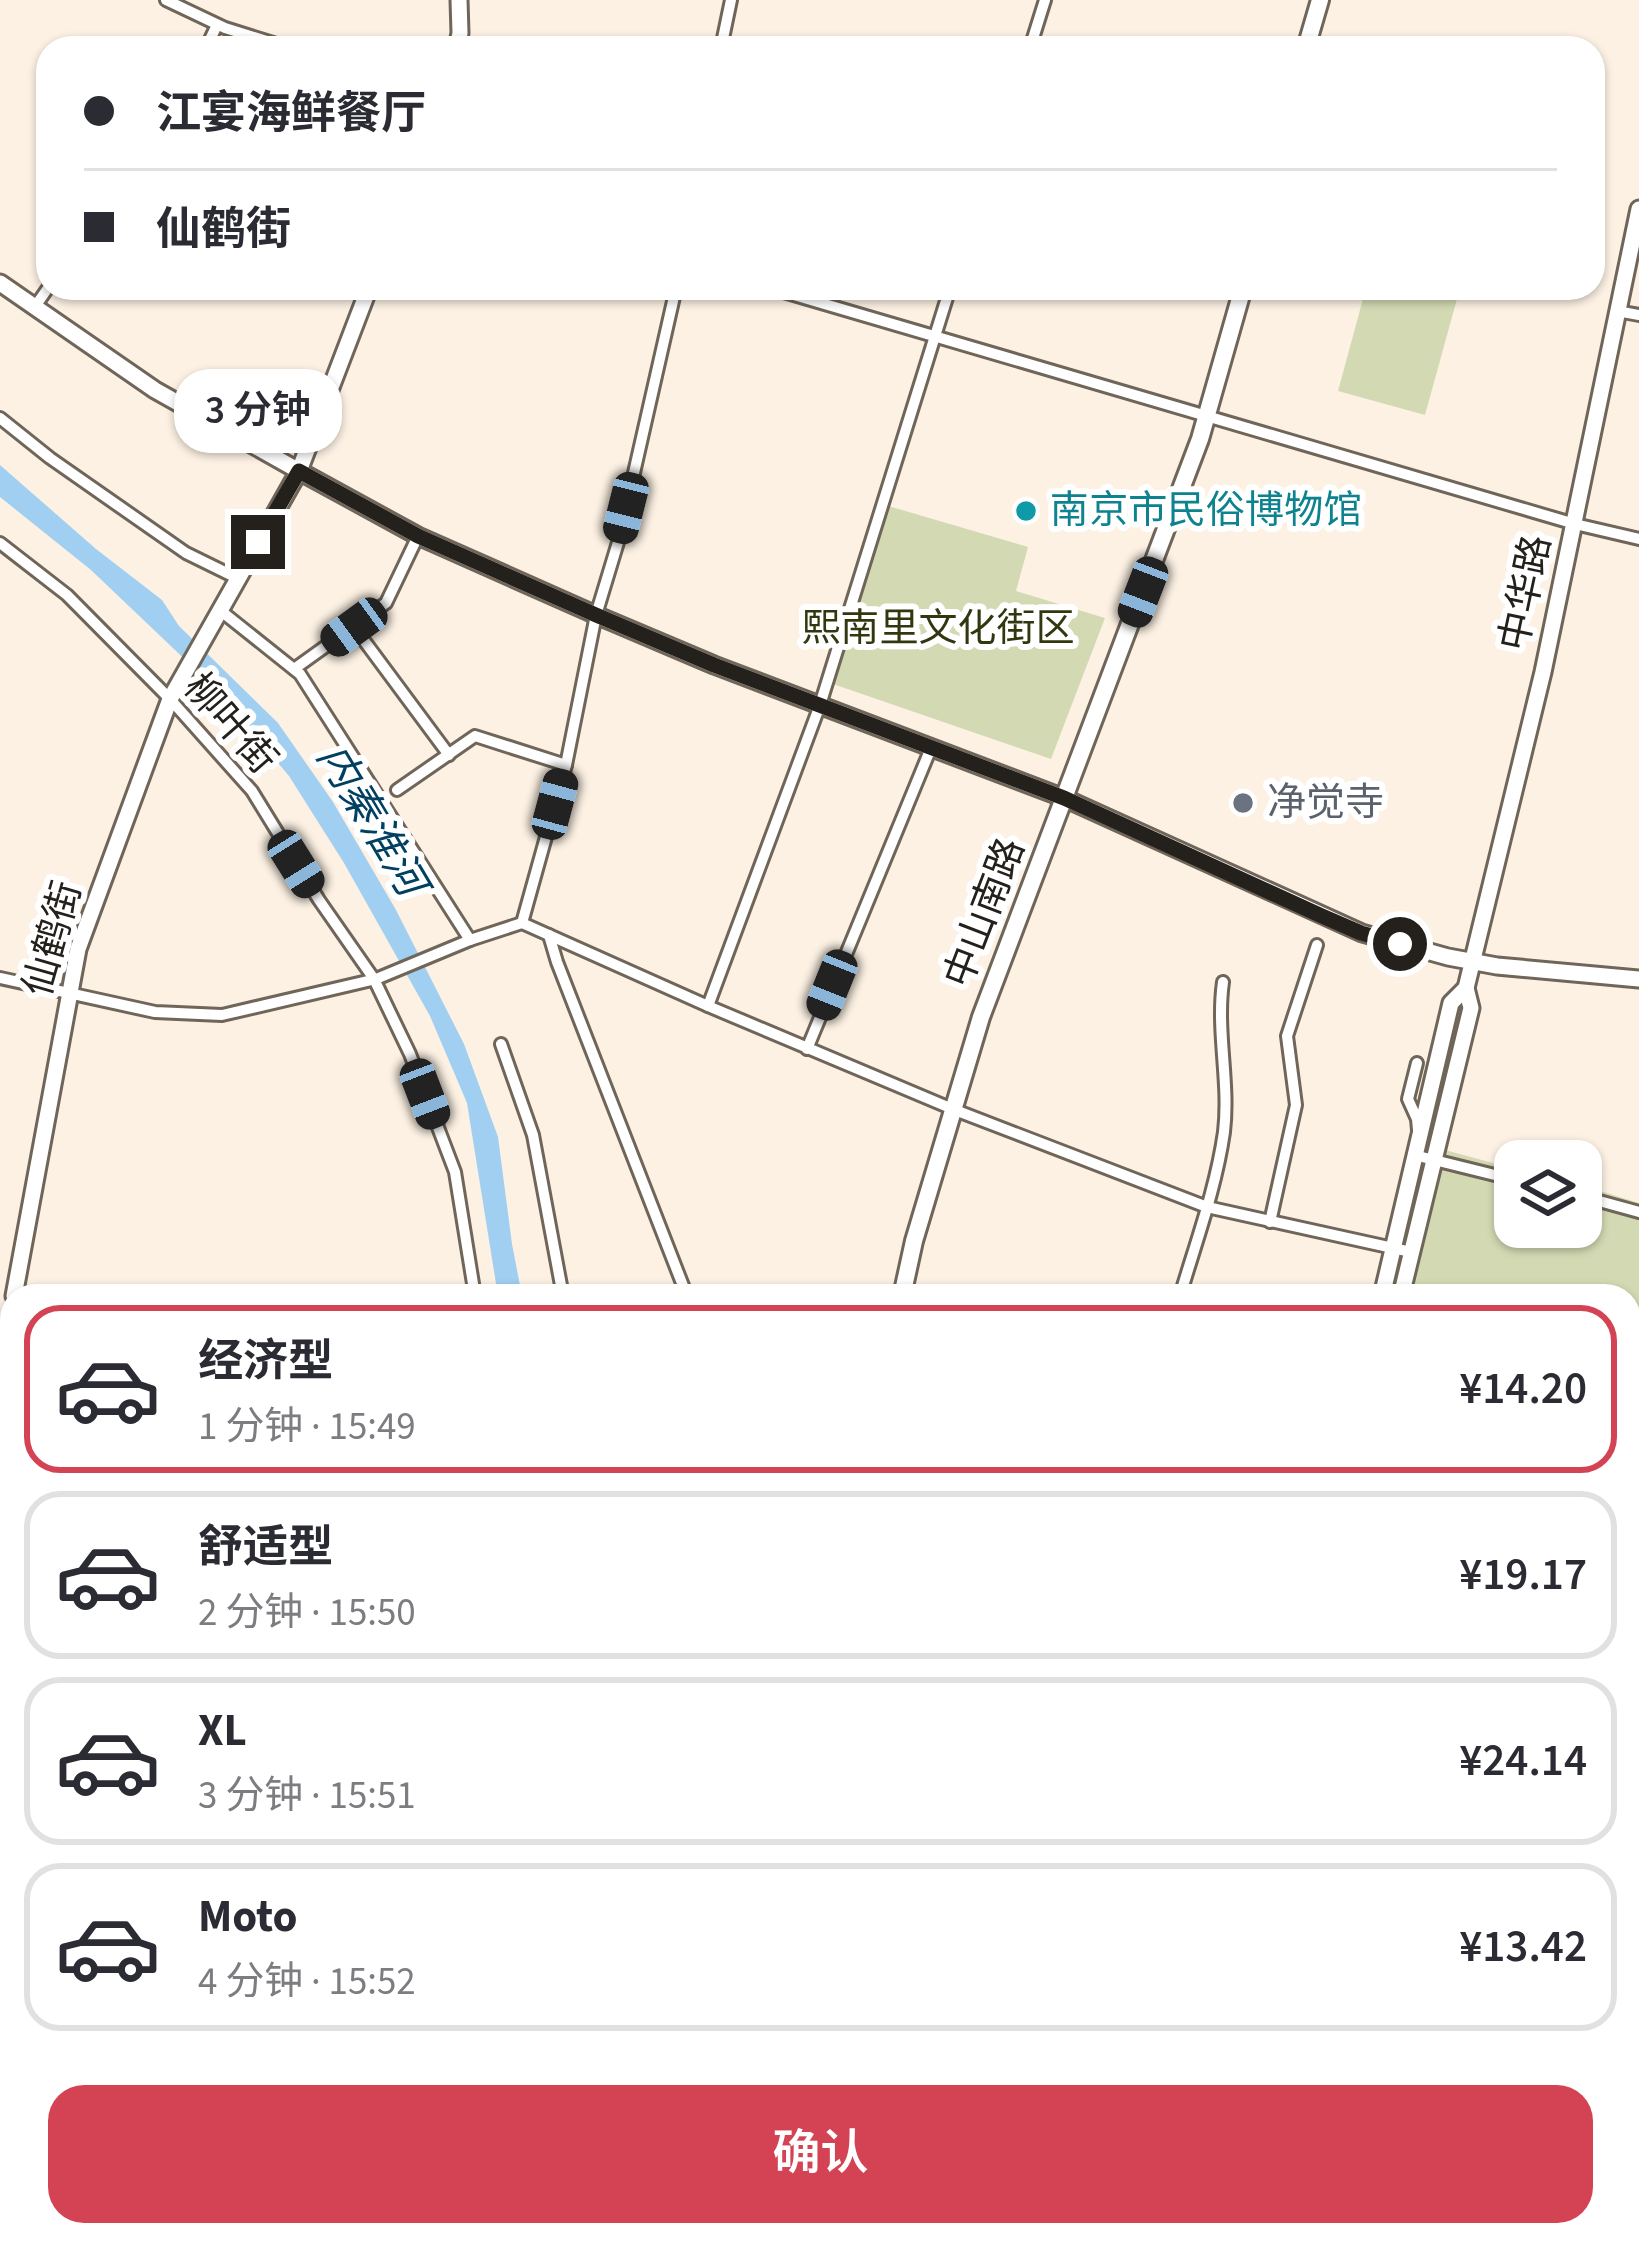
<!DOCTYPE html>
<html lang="zh">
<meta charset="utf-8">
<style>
:root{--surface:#fff;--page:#f7f7f7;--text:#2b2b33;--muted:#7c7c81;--line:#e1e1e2;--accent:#d44354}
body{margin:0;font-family:"Source Sans 3","Noto Sans SC",sans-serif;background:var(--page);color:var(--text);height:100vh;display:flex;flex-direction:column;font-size:45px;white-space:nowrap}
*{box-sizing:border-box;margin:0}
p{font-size:39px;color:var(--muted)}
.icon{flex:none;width:66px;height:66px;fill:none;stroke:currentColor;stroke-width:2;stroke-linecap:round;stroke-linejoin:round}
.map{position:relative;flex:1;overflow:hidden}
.side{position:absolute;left:0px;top:1284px;width:1641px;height:963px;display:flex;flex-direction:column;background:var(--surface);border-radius:36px 36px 0 0;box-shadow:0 3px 9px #0004}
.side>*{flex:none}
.banner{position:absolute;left:36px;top:36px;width:1569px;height:264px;border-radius:36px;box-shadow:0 3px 9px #0004;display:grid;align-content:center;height:264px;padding:0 48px;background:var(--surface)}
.controls{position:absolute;left:1494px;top:1140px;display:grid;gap:24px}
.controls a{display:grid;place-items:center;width:108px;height:108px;border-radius:24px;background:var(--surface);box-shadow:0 3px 9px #0004;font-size:60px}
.end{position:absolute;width:54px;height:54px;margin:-27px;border:15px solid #24201b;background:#fff;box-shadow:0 0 0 6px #fff}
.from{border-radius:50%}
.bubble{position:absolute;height:84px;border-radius:36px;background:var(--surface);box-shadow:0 3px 9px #0004;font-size:39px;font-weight:600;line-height:84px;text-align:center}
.car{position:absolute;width:36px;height:72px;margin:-36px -18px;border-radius:15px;box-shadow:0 0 9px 3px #0007;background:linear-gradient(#222 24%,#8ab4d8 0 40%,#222 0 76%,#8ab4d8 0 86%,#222 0)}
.banner b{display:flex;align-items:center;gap:42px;height:114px;font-size:45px}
.banner b+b{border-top:3px solid var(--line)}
.banner i{width:30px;height:30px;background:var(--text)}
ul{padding:21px 0 0;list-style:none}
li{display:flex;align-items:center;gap:36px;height:168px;margin:0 24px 18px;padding:0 24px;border:6px solid var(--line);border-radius:36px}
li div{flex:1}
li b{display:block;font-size:45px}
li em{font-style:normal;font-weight:600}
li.on{border-color:var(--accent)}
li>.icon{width:108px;height:108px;stroke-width:1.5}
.action{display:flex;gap:24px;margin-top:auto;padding:24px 48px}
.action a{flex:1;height:138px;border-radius:36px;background:var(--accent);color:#fff;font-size:48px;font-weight:600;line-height:138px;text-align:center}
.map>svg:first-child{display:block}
.green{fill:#d3dab3}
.water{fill:#a0cff1}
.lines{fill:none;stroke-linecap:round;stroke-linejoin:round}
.street-casing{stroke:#6f6559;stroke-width:16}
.secondary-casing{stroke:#6f6559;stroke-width:21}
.primary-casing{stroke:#6f6559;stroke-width:22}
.street{stroke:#fff;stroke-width:10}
.secondary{stroke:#fff;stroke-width:15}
.primary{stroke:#fff;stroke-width:16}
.route{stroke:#24201b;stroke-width:15}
.culture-dot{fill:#0f9aa8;stroke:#fff;stroke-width:4.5}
.worship-dot{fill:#6b7280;stroke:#fff;stroke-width:4.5}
.labels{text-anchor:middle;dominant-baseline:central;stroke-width:12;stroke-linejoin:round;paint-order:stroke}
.culture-label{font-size:39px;fill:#0d838f;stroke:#fff;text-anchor:start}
.street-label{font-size:39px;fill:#24201b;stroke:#fff}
.park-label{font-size:39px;fill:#333710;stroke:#fff}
.worship-label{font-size:39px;fill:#5b616d;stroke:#fff;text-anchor:start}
.water-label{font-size:42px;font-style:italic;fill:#014060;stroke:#fff}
</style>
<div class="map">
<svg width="1639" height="2246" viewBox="0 0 1639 2246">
<rect width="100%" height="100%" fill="#fcf1e3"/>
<g class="green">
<polygon points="1366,288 1460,288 1425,415 1338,391"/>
<polygon points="885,505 1028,547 1016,591 1105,618 1051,759 833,684"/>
<polygon points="1445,1150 1515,1169 1515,1227 1581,1227 1581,1185 1639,1203 1639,1530 1629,1527 1629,1296 1398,1296"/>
<polygon points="1639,1815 1639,2030 1629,2048 1629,1819"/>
<polygon points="0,1882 12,1883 12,2235 378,2235 376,2246 0,2246"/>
</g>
<polygon class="water" points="0,465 96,549 162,600 179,626 278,723 333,802 396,910 464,1044 498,1137 512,1244 522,1296 498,1296 467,1103 430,1016 344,863 289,776 216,689 91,570 0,497"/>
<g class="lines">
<g class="street-casing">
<g id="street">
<polyline points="166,0 225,28 289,48"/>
<polyline points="206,48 217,25"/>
<polyline points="721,48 731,0"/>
<polyline points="1030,48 1045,0"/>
<polyline points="770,288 1575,524 1639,539"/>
<polyline points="34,308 48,288"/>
<polyline points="1617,311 1639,315"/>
<polyline points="0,418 50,458 186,553 237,578"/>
<polyline points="0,543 67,595 170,699 252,791 319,900 374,979 410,1054 455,1172 475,1296"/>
<polyline points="221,611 300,674 470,940"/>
<polyline points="354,627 449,755"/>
<polyline points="294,669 386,603 418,536"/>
<polyline points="397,790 475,736 566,765"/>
<polyline points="522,923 708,1006 955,1110 1207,1207 1411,1252"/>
<polyline points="522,923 566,765 596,615 619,539 676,288"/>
<polyline points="549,935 557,962 687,1296"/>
<polyline points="0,978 155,1012 222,1015 376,979 470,940 522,923"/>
<polyline points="708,1006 820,705 950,288"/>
<polyline points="501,1044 533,1135 563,1296"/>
<polyline points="807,1049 931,748"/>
<polyline points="1417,1063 1408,1099 1417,1119 1418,1130"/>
<polyline points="1414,1155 1515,1180"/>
<polyline points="1581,1196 1639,1212"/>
<polyline points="1270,1222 1296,1105 1287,1036 1317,945"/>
<path d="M 1180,1296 C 1196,1242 1216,1188 1224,1132 C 1230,1082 1216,1032 1223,982"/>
<polyline points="1629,1376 1639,1354"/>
<polyline points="1629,1502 1639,1505"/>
<polyline points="1629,1517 1639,1520"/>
<polyline points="1629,1616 1639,1626"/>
<polyline points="1629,1861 1639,1848"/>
<polyline points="0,1873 12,1875"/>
<polyline points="1629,2083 1639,2061"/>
<polyline points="1629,2145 1639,2149"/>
<polyline points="670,2235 676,2246"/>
<polyline points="795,2235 801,2246"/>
<polyline points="1035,2246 1036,2235"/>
<polyline points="1262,2246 1265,2235"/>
<polyline points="1461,2246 1463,2235"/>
<polyline points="1566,2246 1569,2235"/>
</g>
</g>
<g class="secondary-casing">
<g id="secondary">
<polyline points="457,48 460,33 459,0"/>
<polyline points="0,283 155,390 299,471 418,536 596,615 714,665 1064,798 1362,933 1448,957 1497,966 1639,979"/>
<polyline points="14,1296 78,949 170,699 299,471 369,288"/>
<polyline points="1382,1296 1451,1003 1466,988 1543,672 1639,209"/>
<polyline points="1401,1296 1471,1008 1466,988"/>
<polyline points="0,1476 12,1318"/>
<polyline points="0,1745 12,1745"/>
<polyline points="1629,1888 1639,1892"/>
<polyline points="1157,2246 1160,2235"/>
</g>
</g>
<g class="primary-casing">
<g id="primary">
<polyline points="1306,48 1320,0"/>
<polyline points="902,1296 914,1241 981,1017 1200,439 1243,288"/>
<polyline points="576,2246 583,2235"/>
<polyline points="604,2246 610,2235"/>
</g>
</g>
<use href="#street" class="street"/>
<use href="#secondary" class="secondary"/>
<use href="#primary" class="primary"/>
</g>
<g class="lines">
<polyline class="route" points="258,542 299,471 418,536 596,615 714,665 1064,798 1322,916 1361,933 1400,944"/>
</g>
<circle class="culture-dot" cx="1026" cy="511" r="12"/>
<circle class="worship-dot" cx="1243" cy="803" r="12"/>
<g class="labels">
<g class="culture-label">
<text x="1050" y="511">南京市民俗博物馆</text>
</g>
<g class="street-label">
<text transform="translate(1526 593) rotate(-78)">中华路</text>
<text transform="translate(230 724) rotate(49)">柳叶街</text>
<text transform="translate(985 913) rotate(-69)">中山南路</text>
<text transform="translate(53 939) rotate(-74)">仙鹤街</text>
</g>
<g class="park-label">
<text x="938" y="629">熙南里文化街区</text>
</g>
<g class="worship-label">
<text x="1267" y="803">净觉寺</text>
</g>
<g class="water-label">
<text transform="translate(371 820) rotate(59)">内秦淮河</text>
</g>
</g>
</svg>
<div class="controls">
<a><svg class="icon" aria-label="layers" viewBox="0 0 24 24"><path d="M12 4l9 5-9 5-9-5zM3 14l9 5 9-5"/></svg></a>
</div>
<i class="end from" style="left:1400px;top:944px"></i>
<i class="end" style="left:258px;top:542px"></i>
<div class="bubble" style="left:174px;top:369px;width:168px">3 分钟</div>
<i class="car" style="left:626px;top:508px;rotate:194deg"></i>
<i class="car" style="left:1143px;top:592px;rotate:201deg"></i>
<i class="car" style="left:354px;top:627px;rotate:234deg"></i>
<i class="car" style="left:555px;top:804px;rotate:15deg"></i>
<i class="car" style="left:296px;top:864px;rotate:148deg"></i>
<i class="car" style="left:832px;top:985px;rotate:202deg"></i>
<i class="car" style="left:425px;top:1094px;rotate:159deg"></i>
<div class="banner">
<b><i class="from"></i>江宴海鲜餐厅</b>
<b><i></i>仙鹤街</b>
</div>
<section class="side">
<ul>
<li class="on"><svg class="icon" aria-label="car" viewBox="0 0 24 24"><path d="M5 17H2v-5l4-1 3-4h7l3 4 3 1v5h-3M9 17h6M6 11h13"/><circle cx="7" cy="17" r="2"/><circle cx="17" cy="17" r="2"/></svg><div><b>经济型</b><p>1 分钟 · 15:49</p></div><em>¥14.20</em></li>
<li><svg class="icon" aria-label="car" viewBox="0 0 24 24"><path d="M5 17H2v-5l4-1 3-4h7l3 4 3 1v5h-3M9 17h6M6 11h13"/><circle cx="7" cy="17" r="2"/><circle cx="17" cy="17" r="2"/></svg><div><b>舒适型</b><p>2 分钟 · 15:50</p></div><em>¥19.17</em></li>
<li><svg class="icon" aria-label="car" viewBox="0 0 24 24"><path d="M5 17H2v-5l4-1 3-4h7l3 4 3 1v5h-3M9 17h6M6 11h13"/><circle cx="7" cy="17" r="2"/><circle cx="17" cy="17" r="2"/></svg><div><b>XL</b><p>3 分钟 · 15:51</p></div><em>¥24.14</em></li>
<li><svg class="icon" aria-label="car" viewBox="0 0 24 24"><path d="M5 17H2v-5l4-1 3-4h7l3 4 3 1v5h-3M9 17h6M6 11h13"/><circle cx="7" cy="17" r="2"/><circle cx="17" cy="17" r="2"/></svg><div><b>Moto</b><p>4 分钟 · 15:52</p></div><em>¥13.42</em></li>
</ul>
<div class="action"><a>确认</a></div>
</section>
</div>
